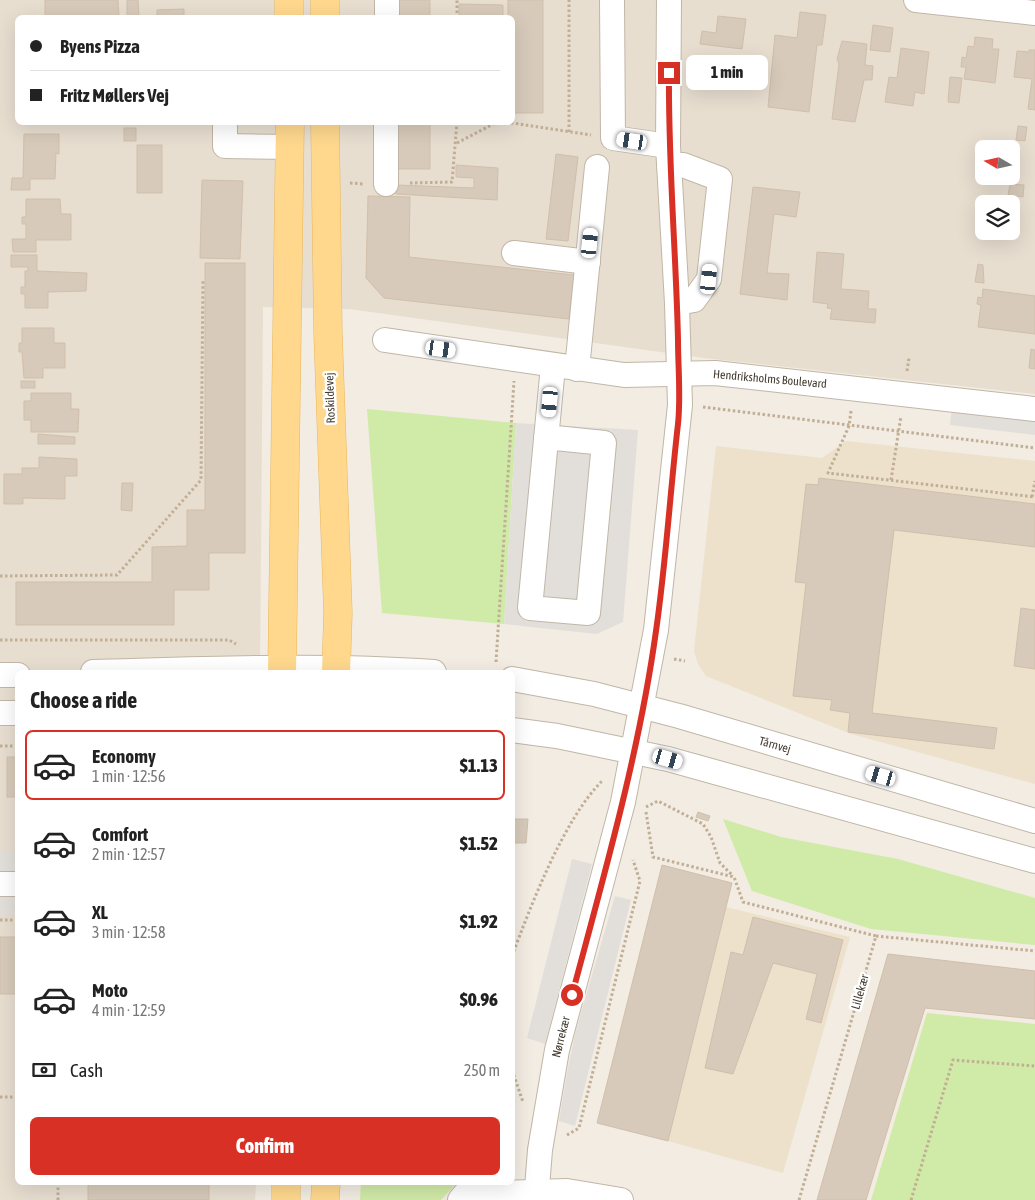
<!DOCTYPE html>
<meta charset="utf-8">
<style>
:root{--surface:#fff;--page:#f2f2f2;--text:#222;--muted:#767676;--line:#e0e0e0;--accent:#d93025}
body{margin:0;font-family:"Asap Condensed",sans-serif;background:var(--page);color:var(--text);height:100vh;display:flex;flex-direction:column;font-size:19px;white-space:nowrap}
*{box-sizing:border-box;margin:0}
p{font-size:16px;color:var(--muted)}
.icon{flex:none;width:28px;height:28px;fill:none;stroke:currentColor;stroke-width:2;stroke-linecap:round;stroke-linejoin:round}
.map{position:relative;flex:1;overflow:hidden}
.panel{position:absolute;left:15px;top:670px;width:500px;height:515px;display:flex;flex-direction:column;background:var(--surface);border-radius:8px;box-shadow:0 5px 20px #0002}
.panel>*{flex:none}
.guide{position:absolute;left:15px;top:15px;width:500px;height:110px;border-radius:8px;box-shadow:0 5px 20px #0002;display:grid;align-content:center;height:110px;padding:0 15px;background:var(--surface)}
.needle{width:32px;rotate:279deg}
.tools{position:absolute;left:975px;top:140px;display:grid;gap:10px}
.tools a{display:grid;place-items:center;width:45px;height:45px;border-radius:8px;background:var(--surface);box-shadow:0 5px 20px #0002;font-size:25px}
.end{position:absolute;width:22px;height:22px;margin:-11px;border:6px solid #d93025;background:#fff;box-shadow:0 0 0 2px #fff}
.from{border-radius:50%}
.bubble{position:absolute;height:35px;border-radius:8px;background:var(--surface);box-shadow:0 5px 20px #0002;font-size:16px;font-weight:800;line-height:35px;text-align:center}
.car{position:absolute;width:15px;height:30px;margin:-15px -8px;border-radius:6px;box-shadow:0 0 4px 1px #0007;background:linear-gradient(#fff 24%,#345 0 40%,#fff 0 76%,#345 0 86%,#fff 0)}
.guide b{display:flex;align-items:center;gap:18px;height:48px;font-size:19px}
.guide b+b{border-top:1px solid var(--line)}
.guide i{width:12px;height:12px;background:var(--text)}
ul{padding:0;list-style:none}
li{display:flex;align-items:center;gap:15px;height:70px;margin:0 10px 8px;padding:0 5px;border:2px solid transparent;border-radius:8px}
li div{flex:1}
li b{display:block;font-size:19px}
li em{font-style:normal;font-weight:800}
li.on{border-color:var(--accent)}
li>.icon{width:45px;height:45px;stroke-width:1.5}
h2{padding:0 15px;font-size:22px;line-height:60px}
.pay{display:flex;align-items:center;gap:12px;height:55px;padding:0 15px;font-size:19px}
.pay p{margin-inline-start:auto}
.action{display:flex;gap:10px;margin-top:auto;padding:10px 15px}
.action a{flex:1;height:58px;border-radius:8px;background:var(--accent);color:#fff;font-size:20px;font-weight:800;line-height:58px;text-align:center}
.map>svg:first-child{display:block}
.residential{fill:#e7ded0;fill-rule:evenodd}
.education{fill:#ede1cb}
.green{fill:#d0eaa7}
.parking{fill:#e2dfdb}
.building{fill:#d7caba;stroke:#d0bfaa}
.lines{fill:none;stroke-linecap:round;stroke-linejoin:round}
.minor-casing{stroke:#c1b6a7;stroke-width:26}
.major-casing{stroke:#eab658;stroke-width:29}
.path{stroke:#c1ae95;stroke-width:3;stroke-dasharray:2.5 2.5;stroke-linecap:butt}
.minor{stroke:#fff;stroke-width:24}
.major{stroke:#ffd88e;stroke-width:28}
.route{stroke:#d93025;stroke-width:6}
.labels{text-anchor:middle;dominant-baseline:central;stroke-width:5;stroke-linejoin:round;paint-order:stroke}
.street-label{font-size:12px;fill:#443c32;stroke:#fff}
</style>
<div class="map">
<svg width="1035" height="1200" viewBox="0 0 1035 1200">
<rect width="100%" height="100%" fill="#f2ece2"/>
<path class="residential" d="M 0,0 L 1035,0 L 1035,394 L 704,358 L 349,309 L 263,307 L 260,672 L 18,672 L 18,1182 L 256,1183 L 255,1200 L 0,1200 ZM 18,18 L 512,18 L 512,122 L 18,122 ZM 984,149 L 1011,149 L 1011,176 L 984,176 ZM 984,204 L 1011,204 L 1011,231 L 984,231 Z"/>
<g class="education">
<polygon points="846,441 1035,461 1035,784 851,734 706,676 698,664 694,651 716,446 822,458"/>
<polygon points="726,907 850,937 783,1173 668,1141"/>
</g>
<g class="green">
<polygon points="367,409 516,423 504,624 382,613"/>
<polygon points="723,819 781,837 898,859 1035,898 1035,945 871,929 752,891"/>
<polygon points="927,1013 1035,1024 1035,1200 871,1200"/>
<polygon points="361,1183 361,1182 457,1183 441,1200 360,1200"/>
</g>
<g class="parking">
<polygon points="952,407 1035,416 1035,435 950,425"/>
<polygon points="516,423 638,430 623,622 597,634 504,624"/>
<polygon points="0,852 17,852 17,914 0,915"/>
<polygon points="572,859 592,864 545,1044 527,1038"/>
<polygon points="615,896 631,900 575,1126 559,1121 567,1073 576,1030"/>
</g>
<g class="building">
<polygon points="45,0 118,0 119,18 45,18"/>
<polygon points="127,0 138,0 139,18 127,18"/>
<rect x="396" y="0" width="34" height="18"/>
<polygon points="508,0 543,0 543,113 512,113 512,18 508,18"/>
<polygon points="459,4 503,5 503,18 459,17"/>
<polygon points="184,9 184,18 157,18 157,10"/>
<polygon points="800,12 826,15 822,45 817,45 809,112 768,107 775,35 797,38"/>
<polygon points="718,16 746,19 742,49 700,44 702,31 716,33"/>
<polygon points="873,25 893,28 890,52 870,50"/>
<polygon points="975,37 993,39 992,49 999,49 995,83 964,79 966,67 961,67 962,57 966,58 968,46 974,47"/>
<polygon points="842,41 867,44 865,65 873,66 872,80 864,80 855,122 832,119 839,64 837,59"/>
<polygon points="901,48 929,52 924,94 915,92 913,106 885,102 889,77 897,78"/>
<polygon points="1029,50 1035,50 1035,110 1028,109 1032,79 1014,77 1017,51 1029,52"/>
<polygon points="950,77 962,78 959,103 948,102"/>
<rect x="396" y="122" width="34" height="47"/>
<polygon points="1018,126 1027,127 1025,141 1016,140"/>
<rect x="124" y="128" width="12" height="13"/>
<polygon points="24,134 59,134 59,154 56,153 55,179 30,179 30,190 11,190 12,178 23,178"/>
<rect x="137" y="145" width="25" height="48"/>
<polygon points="556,154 578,157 568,241 546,239"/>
<polygon points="456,165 498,168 497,200 396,194 396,185 474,188 474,178 456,177"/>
<polygon points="202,180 243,181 240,259 200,258"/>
<polygon points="1010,184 1024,185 1023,197 1008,195"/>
<polygon points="753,187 800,192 796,217 774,214 767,273 789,274 787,300 740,294"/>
<polygon points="368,196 410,197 409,257 574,275 569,319 384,298 366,278"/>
<polygon points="26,199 60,199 61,214 71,214 71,240 36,240 36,252 13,252 12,239 26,239 26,224 22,224 22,217 26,217"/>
<polygon points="817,252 844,254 841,289 869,291 868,309 876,309 875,323 830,319 832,309 827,308 828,304 813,302"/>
<polygon points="11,255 37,255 37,271 87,273 86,291 48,292 48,308 25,308 25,294 21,294 21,287 25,287 25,271 28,271 28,267 11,267"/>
<polygon points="205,263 245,263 245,553 209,553 209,590 174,590 174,625 16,625 16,582 152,582 152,547 187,546 187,510 205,510"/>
<polygon points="978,264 983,265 984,283 975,282"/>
<polygon points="983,289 1035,296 1035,334 978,327 981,305 977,304 978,297 982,298"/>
<polygon points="22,328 54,328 54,343 65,343 65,368 43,368 43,378 24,378 22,352 19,352 19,343 22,343"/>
<polygon points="1031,349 1035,350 1035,369 1029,368"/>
<rect x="21" y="381" width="14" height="7"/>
<polygon points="31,393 71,393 71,409 79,409 78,432 31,432 31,420 24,420 24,401 31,401"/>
<polygon points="38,434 75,437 75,444 38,444"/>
<polygon points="39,457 77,459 77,476 65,476 65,499 23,498 23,504 4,504 4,474 22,474 22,468 39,468"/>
<polygon points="819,478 1035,504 1035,547 894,530 872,713 997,728 994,749 848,732 850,713 830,710 832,700 793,696 806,583 795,582 806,484 818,485"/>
<polygon points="122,483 133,483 132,511 121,510"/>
<polygon points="1021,608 1035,610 1035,669 1014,666"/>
<rect x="7" y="757" width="11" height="40"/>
<polygon points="698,812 710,816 708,821 696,817"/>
<polygon points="513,819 528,819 526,843 513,843"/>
<polygon points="662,865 732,883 668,1141 597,1123"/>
<polygon points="753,917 843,940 821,1023 806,1019 817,974 773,963 733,1074 705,1068 731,952 743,955"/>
<rect x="0" y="937" width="18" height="57"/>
<polygon points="888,954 1035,971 1035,1019 925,1008 866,1200 817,1200"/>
<rect x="88" y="1182" width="121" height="18"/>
</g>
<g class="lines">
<g class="minor-casing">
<g id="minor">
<polyline points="612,0 613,138 668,146"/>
<polyline points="916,0 1035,13"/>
<polyline points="387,18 387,0"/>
<polyline points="225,122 225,146 290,147"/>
<polyline points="669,166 683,165 720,179 709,279 694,300 677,303"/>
<polyline points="386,184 386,122"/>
<polyline points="514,253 588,262"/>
<polyline points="385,340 624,375 715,373 1035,409"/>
<polyline points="577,369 597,167"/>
<polyline points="546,437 604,443 588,613 530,608 553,366"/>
<path d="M 93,672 C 207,669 320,664 434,672"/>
<polyline points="0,675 18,675"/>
<polyline points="512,679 594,694 679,716 1035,821"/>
<polyline points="0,713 18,713"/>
<polyline points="512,730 557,736 668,759 1035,861"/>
<polyline points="0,884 18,884"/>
<polyline points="460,1200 465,1194 567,1191 621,1200"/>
<polyline points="536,1200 540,1150 557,1050 623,802 656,630 680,405 677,303 668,146 669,0"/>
</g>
</g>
<g class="major-casing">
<g id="major">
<polyline points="289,0 289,18"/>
<polyline points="325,18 325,0"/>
<polyline points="325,122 328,333 338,613 336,672"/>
<polyline points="282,672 290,122"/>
<polyline points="286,1182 286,1200"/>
<polyline points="325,1200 326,1182"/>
</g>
</g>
<g class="path">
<polyline points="457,18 457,0"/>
<polyline points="506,122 591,135"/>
<polyline points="569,132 569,0"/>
<polyline points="457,143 497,122"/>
<polyline points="350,183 364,184"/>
<polyline points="410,183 452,182 457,122"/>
<polyline points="907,371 909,358"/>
<polyline points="703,407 1035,448"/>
<polyline points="851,411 849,426 828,473 1035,497"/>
<polyline points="891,480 901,416"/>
<polyline points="1032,497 1035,481"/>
<polyline points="0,576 117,575 201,480 203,279"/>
<polyline points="0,640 229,640 236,644"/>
<polyline points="674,659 685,661"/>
<polyline points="496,662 514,381"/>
<polyline points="0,746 18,746"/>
<polyline points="646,807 658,801 703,824 711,837 720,863 733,876"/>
<polyline points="646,812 653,857 734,877 743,902 876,936"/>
<polyline points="0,920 18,920"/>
<path d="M 512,956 C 531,905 564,819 602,781"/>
<polyline points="512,1070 523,1102"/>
<polyline points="0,1097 18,1097"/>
<polyline points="567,1135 579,1128 640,881 633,860"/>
<polyline points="58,1200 58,1182"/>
<polyline points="799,1200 876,936 1035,951"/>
<polyline points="911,1200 953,1060 1035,1066"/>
</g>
<use href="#minor" class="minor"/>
<use href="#major" class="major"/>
</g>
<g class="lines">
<path class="route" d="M 572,995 C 604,875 639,754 656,631 C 666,562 670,493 678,424 C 681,396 678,368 678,340 C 676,250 668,163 669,73"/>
</g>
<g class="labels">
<g class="street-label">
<text transform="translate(770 379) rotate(5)">Hendriksholms Boulevard</text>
<text transform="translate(330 398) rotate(-92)">Roskildevej</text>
<text transform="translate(775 745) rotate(16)">Tårnvej</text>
<text transform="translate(860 992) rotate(-74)">Lillekær</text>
<text transform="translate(561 1037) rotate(-76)">Nørrekær</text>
</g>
</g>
</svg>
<div class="tools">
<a><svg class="needle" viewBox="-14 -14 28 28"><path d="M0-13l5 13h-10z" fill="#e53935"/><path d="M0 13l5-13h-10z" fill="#767676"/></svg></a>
<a><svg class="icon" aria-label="layers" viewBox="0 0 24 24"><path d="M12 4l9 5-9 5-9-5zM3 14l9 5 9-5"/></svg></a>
</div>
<i class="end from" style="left:572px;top:995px"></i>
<i class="end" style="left:669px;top:73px"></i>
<div class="bubble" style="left:686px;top:55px;width:82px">1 min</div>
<i class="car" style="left:632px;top:141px;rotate:279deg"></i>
<i class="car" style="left:590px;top:243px;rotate:6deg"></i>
<i class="car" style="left:709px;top:279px;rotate:6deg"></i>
<i class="car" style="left:441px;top:349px;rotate:98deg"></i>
<i class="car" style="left:550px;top:402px;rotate:185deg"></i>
<i class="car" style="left:668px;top:759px;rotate:106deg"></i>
<i class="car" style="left:881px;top:776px;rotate:286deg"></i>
<div class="guide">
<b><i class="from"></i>Byens Pizza</b>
<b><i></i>Fritz Møllers Vej</b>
</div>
<section class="panel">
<h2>Choose a ride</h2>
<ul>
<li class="on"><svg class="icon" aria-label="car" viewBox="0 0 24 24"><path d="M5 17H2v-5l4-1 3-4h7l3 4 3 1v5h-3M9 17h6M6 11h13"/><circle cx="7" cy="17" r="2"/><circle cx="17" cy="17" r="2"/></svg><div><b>Economy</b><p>1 min · 12:56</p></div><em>$1.13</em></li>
<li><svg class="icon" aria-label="car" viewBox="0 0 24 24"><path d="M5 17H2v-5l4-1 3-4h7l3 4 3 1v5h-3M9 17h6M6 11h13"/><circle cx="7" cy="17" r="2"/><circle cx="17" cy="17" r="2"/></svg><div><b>Comfort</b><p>2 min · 12:57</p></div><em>$1.52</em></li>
<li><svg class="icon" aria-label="car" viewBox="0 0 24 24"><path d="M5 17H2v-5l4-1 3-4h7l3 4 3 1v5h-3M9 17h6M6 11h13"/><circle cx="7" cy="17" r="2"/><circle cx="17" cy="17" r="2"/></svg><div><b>XL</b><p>3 min · 12:58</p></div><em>$1.92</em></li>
<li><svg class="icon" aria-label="car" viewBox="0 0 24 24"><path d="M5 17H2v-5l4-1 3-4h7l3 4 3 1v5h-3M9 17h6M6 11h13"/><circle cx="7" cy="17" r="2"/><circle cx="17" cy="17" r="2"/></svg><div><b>Moto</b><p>4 min · 12:59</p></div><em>$0.96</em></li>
</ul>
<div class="pay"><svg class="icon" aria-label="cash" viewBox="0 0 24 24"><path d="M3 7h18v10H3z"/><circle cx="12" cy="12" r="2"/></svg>Cash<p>250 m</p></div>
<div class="action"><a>Confirm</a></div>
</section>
</div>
